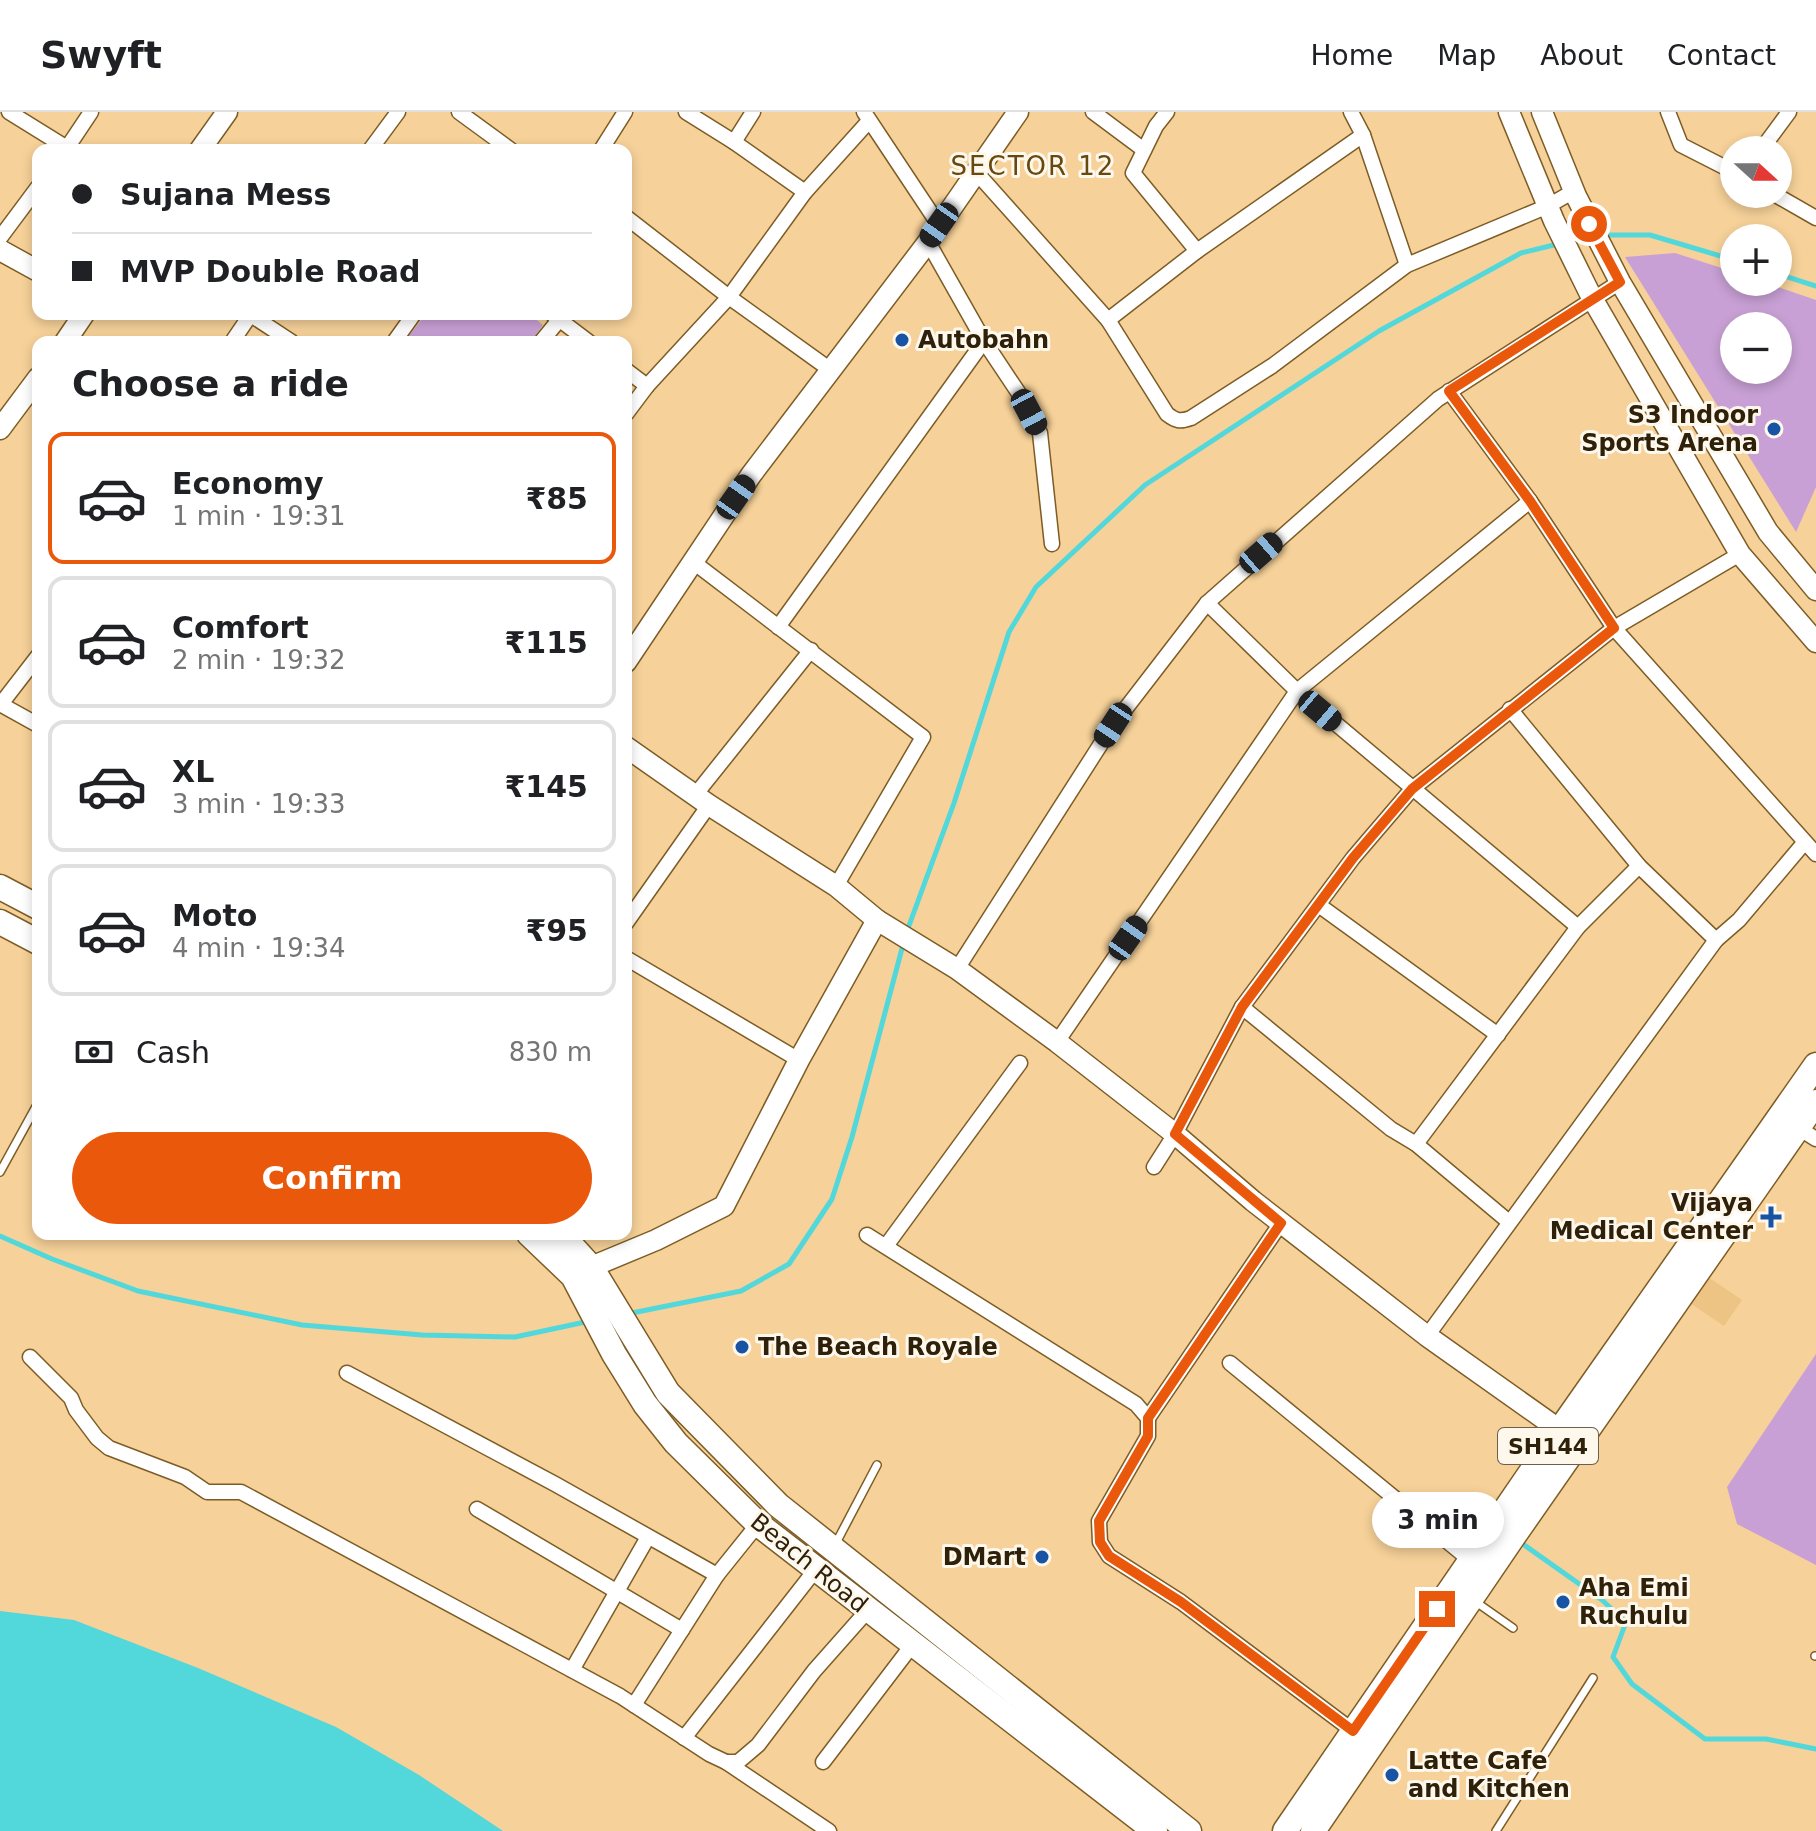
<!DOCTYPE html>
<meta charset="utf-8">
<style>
:root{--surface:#fff;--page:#f2f2f2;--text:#202124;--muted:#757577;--line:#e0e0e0;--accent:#ea580c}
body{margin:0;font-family:"DejaVu Sans",sans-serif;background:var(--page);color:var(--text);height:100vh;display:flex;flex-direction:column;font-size:30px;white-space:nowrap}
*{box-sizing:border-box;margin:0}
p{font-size:26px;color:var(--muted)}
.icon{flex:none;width:44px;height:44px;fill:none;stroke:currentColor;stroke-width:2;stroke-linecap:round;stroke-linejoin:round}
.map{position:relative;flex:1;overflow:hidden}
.side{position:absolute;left:32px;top:224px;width:600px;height:904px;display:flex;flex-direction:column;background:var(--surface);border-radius:16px;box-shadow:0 4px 12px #0003}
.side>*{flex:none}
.banner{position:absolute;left:32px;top:32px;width:600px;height:176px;border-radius:16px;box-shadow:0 4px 12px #0003;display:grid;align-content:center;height:176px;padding:0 40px;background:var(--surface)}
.needle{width:52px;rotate:111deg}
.controls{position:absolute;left:1720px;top:24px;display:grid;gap:16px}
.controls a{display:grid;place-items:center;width:72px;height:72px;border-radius:50%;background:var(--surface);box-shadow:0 4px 12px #0003;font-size:40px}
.end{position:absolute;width:36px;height:36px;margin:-18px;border:10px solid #ea580c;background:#fff;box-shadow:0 0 0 4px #fff}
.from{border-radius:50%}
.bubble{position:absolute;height:56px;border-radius:28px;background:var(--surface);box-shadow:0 4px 12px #0003;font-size:26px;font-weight:700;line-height:56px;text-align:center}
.car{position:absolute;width:24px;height:48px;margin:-24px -12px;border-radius:10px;box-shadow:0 0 6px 2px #0007;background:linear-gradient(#222 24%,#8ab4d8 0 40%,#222 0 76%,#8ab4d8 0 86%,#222 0)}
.banner b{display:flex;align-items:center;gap:28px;height:76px;font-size:30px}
.banner b+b{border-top:2px solid var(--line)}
.banner i{width:20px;height:20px;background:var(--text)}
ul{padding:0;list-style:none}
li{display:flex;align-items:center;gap:24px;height:132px;margin:0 16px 12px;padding:0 24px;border:4px solid var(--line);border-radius:16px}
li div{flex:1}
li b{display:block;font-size:30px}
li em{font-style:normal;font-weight:700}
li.on{border-color:var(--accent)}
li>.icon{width:72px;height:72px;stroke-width:1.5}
h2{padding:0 40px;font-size:36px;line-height:96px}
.pay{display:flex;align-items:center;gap:20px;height:88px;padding:0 40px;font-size:30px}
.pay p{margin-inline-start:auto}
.primary-button{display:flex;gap:16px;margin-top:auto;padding:16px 40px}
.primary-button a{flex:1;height:92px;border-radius:48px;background:var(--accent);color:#fff;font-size:32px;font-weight:700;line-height:92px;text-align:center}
header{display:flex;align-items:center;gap:48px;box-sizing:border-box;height:112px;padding:0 40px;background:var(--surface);border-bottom:2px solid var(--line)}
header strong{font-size:38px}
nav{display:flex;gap:44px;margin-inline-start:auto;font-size:28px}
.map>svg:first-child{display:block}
.built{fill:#edc484}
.green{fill:#c8a0d5;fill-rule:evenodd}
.water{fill:#52d7db}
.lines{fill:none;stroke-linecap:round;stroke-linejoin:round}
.stream{stroke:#52d7db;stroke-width:5}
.lane-casing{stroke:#7d5c25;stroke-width:10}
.street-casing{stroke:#7d5c25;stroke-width:17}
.secondary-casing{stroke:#7d5c25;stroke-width:23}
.primary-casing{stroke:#7d5c25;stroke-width:27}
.lane{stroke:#fff;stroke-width:7}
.street{stroke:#fff;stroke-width:14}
.secondary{stroke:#fff;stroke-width:20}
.primary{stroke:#fff;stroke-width:24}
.route{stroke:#ea580c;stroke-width:10}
.poi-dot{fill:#1853a4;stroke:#fef7ec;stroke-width:3}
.labels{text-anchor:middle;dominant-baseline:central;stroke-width:6;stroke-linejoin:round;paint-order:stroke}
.shield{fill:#fef7ec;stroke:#6c604d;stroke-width:2}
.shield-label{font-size:22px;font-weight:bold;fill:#2e2009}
.poi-label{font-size:24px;font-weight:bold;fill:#2e2009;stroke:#fef7ec;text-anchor:start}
.street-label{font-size:24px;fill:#2e2009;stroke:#fef7ec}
.neighbourhood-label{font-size:26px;letter-spacing:2px;fill:#68480c;stroke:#fef7ec}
</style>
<header>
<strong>Swyft</strong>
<nav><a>Home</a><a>Map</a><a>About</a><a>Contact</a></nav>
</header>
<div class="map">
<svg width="1816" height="1719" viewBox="0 0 1816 1719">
<rect width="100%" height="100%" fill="#f6d199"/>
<polygon class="built" points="1708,1165 1742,1188 1724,1214 1690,1191"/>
<g class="green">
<path d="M 1675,141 L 1734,160 L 1734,170 L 1763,170 L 1816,188 L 1816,375 L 1796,420 L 1625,145 ZM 1734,214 L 1778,214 L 1778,258 L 1734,258 Z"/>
<polygon points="426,202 529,202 543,213 530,230 404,230"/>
<polygon points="1816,1242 1816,1453 1737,1412 1727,1375"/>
</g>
<polygon class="water" points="0,1499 74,1508 198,1556 336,1615 419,1663 503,1719 0,1719"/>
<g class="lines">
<g class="stream">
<polyline points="1603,123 1650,123 1734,148"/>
<polyline points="1568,129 1589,124"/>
<polyline points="1778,162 1816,174"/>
<polyline points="907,819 954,691 1009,520 1036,475 1145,373 1379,219 1521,141 1558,132"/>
<polyline points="0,1124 52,1147 138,1179 302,1213 422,1223 515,1225 590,1209"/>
<polyline points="627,1202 741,1179 789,1152 832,1087 852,1025 904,829"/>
<polyline points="1520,1430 1602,1488 1626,1510 1613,1545 1632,1572 1705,1627 1766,1627 1816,1637"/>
</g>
<g class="lane-casing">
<g id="lane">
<polyline points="0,1060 38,991"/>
<polyline points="836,1431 877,1353"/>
<polyline points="1476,1490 1513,1516"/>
<polyline points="1815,1544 1816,1544"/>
<polyline points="1496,1719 1593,1566"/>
</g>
</g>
<g class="street-casing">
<g id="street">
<polyline points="9,0 67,36 91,0"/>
<polyline points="459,0 511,38"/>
<polyline points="686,0 734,30 753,0"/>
<polyline points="864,0 939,113"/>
<polyline points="1093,0 1144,38"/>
<polyline points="1167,0 1156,14 1133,61 1197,139 1363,23"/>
<polyline points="1351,0 1363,23 1407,153"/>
<polyline points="1668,0 1681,33 1734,60"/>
<polyline points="734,30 805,80"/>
<polyline points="370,38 398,0"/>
<polyline points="601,38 625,0"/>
<polyline points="1761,38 1789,0"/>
<polyline points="976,60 1108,208 1197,139"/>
<polyline points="1774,82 1816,106"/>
<polyline points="626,105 729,185 647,274 626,302"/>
<polyline points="0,126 38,75"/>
<polyline points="552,202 589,230"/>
<polyline points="251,203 292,230"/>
<path d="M 1108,208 L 1167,302 C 1176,309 1180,310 1191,306 L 1272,254 L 1407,153 L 1548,94 L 1574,79"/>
<polyline points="984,229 1018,280 1040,321 1052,432"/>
<polyline points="232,230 251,202"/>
<polyline points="394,230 414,202"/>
<polyline points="541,230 559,208"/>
<polyline points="626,258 647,274"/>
<polyline points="832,259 729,185 805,80 869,9"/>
<polyline points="1449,279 1530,389 1614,516 1816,742"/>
<polyline points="692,449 923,625 836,774"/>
<polyline points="1207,491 1297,579 1578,815"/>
<polyline points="778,515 984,229 928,130"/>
<polyline points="0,592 38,613"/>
<polyline points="1,592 38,544"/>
<polyline points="696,682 811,538"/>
<polyline points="1320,794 1498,923"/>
<polyline points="626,811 709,693"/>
<polyline points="1716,828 1739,808 1804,731"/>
<polyline points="626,846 799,948"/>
<polyline points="957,857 1113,613 1207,491 1438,287 1620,170"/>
<polyline points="1242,895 1391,1017 1416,1032 1509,1110"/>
<polyline points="1057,930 1297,579 1530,389"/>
<polyline points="1794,1013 1816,1027"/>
<polyline points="1416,1032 1578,815 1639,754"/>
<polyline points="1154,1055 1175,1022 1242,895 1353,746 1412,677 1614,516 1740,442"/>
<polyline points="867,1123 1136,1292 1148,1306 1148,1324 1099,1409 1100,1430 1109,1444 1181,1490 1353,1619"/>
<polyline points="886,1134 1020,951"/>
<polyline points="1427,1224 1716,828 1639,754 1510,597"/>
<polyline points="30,1245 71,1286 76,1298 97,1326 109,1336 185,1365 207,1380 241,1380 620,1584 709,1642 726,1650 738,1650 758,1633 814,1559 868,1498"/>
<polyline points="1230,1251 1470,1448"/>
<polyline points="347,1261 555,1372 717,1463"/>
<polyline points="1148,1306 1281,1111"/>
<polyline points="477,1397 682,1518"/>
<polyline points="572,1558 648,1425"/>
<polyline points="634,1593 717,1463 758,1412"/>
<polyline points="684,1626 816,1457"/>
<polyline points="726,1650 829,1719"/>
<polyline points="823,1650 913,1532"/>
</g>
</g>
<g class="secondary-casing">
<g id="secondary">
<polyline points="1509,0 1554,109 1592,186 1740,442 1816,530"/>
<polyline points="1542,0 1576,84 1620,170 1768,420 1816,478"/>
<polyline points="200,38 227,0"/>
<polyline points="0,138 38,159"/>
<polyline points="65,230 84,202"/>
<polyline points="0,317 38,266"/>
<polyline points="626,550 751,363 928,130 1018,0"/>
<polyline points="877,808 957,857 1057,930 1175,1022 1253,1089 1427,1224 1571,1326"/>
<polyline points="591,1155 656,1128 724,1094 799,948 877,808 836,774 709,693 626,635"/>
</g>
</g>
<g class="primary-casing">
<g id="primary">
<polyline points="0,775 38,795"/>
<polyline points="0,810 38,830"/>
<polyline points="529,1122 573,1164 614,1242 645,1292 676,1331 758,1412 1155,1719"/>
<polyline points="561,1122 591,1155 668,1281 778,1393 1189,1719"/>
<polyline points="1285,1719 1560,1318 1816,953"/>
<polyline points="1313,1719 1513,1425 1816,990"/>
</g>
</g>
<use href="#lane" class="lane"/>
<use href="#street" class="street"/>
<use href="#secondary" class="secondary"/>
<use href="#primary" class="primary"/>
</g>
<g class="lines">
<polyline class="route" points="1437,1497 1353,1619 1181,1490 1109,1444 1100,1430 1099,1409 1148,1324 1148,1306 1281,1111 1175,1022 1242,895 1353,746 1412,677 1614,516 1530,389 1449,279 1620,170 1589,112"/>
</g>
<g class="poi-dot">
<circle cx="902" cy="228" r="8"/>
<circle cx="1774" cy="317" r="8"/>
<path d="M1767 1093h8v8h8v8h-8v8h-8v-8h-8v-8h8z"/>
<circle cx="742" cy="1235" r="8"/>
<circle cx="1042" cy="1445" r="8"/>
<circle cx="1563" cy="1490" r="8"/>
<circle cx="1392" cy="1663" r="8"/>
</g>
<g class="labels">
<rect class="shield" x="1498" y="1316" width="100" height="36" rx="6"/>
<g class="shield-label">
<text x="1548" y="1334">SH144</text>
</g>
<g class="poi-label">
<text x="918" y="228">Autobahn</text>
<text x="1758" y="303" text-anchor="end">S3 Indoor<tspan x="1758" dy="28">Sports Arena</tspan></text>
<text x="1753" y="1091" text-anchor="end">Vijaya<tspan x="1753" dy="28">Medical Center</tspan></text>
<text x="758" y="1235">The Beach Royale</text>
<text x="1026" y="1445" text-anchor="end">DMart</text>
<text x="1579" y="1476">Aha Emi<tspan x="1579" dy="28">Ruchulu</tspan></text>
<text x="1408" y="1649">Latte Cafe<tspan x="1408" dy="28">and Kitchen</tspan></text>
</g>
<g class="street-label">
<text transform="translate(809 1451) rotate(39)">Beach Road</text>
</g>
<g class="neighbourhood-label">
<text x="1033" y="54">SECTOR 12</text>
</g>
</g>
</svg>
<div class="controls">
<a><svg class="needle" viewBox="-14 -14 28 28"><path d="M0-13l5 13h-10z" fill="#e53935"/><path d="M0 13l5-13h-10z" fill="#757577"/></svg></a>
<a>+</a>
<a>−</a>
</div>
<i class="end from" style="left:1589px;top:112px"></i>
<i class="end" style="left:1437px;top:1497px"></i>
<div class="bubble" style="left:1372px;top:1380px;width:132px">3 min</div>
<i class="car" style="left:939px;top:113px;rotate:215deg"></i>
<i class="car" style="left:1029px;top:300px;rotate:152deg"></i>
<i class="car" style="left:736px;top:385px;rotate:35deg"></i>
<i class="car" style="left:1261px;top:441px;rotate:49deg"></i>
<i class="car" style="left:1320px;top:599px;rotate:130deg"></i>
<i class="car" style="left:1113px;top:613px;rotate:213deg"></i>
<i class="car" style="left:1128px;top:826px;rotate:35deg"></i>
<div class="banner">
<b><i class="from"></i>Sujana Mess</b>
<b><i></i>MVP Double Road</b>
</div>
<section class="side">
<h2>Choose a ride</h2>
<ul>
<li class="on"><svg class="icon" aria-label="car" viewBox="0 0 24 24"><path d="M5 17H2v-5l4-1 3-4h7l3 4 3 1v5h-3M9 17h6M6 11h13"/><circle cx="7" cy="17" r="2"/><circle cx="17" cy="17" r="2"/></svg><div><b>Economy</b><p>1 min · 19:31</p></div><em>₹85</em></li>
<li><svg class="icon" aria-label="car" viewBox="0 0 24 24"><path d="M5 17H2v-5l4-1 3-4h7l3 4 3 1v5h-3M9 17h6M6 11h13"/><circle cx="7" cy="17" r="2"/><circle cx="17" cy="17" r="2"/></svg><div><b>Comfort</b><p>2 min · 19:32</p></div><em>₹115</em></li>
<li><svg class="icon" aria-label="car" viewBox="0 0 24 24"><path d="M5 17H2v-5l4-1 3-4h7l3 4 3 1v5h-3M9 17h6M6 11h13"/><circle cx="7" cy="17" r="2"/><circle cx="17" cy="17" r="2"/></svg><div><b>XL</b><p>3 min · 19:33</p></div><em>₹145</em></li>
<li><svg class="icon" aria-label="car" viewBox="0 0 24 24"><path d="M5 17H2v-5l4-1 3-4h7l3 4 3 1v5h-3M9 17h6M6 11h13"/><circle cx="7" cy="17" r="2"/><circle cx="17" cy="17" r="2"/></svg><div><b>Moto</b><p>4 min · 19:34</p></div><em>₹95</em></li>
</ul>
<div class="pay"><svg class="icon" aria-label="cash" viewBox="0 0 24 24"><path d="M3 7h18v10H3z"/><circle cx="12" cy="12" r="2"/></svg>Cash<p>830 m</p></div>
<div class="primary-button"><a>Confirm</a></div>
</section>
</div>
